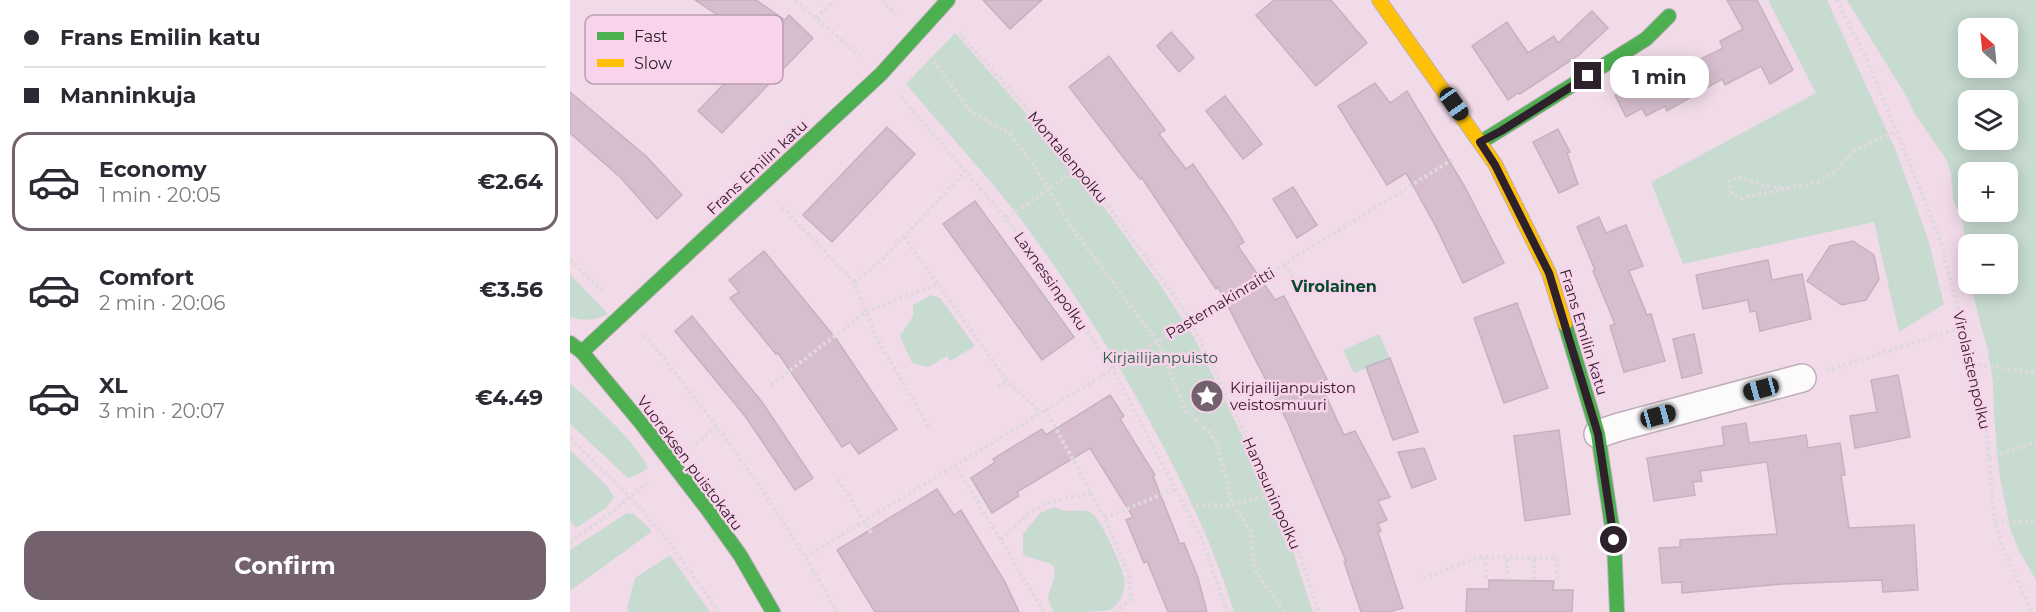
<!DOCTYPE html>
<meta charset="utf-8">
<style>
:root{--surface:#fff;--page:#f2f2f3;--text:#2b2b33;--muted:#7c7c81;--line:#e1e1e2;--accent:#73626e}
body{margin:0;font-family:Montserrat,sans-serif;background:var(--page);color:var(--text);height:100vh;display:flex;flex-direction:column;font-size:22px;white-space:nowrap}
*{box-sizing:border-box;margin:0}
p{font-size:20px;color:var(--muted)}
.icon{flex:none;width:33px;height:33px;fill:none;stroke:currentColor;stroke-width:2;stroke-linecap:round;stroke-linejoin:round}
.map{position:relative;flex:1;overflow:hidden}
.side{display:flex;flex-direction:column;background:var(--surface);width:570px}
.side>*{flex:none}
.banner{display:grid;align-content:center;height:132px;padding:0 24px;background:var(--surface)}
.needle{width:39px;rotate:333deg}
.tools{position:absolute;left:1388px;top:18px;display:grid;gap:12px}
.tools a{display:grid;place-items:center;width:60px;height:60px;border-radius:12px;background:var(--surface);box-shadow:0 3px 15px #0003;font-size:30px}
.end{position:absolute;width:27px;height:27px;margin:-14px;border:8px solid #2f212b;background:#fff;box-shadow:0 0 0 3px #fff}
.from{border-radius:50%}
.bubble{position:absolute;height:42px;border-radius:18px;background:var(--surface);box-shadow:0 3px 15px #0003;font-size:20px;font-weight:700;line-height:42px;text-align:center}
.car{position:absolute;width:18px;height:36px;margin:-18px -9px;border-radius:8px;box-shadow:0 0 4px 2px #0007;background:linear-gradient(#222 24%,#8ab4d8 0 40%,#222 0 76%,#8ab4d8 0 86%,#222 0)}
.banner b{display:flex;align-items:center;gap:21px;height:57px;font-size:22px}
.banner b+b{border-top:2px solid var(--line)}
.banner i{width:15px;height:15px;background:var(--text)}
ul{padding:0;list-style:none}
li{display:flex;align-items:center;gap:18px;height:99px;margin:0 12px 9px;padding:0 12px;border:3px solid transparent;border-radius:18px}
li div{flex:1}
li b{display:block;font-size:22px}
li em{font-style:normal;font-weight:700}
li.current{border-color:var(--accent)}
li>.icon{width:54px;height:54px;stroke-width:1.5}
.cta{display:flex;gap:12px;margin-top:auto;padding:12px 24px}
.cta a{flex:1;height:69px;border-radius:18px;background:var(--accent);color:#fff;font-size:24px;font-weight:700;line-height:69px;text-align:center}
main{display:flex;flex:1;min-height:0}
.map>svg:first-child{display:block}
.green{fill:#c7dbd0;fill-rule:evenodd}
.building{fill:#d6bece;stroke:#c4b3be;stroke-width:1.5}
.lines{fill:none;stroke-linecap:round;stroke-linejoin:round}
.street-casing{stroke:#c0aeb9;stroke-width:30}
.fast-casing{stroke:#c0aeb9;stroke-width:16}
.slow-casing{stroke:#c0aeb9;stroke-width:16}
.path{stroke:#dfd9dd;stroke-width:4;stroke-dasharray:3 3;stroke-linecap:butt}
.street{stroke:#fdfafc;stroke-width:27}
.fast{stroke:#4caf50;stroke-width:14}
.slow{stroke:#ffc107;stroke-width:14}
.route{stroke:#2f212b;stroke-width:8}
.labels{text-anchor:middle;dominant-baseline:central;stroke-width:5;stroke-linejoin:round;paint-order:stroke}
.street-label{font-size:15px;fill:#2f212b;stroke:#f9d3eb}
.park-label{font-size:15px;fill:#266144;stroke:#f9d3eb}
.poi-label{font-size:15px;fill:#2f212b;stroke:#f9d3eb;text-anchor:start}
.neighbourhood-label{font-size:16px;font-weight:bold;fill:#05492d;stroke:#f9d3eb}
.key{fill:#f9d3eb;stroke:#bc9eb1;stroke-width:1.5}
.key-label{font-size:16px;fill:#2f212b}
</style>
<main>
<section class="side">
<div class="banner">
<b><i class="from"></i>Frans Emilin katu</b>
<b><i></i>Manninkuja</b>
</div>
<ul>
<li class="current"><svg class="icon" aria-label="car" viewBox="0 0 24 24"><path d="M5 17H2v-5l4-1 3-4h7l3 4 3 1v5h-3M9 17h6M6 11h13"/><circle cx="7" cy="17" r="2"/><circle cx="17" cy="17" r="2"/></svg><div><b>Economy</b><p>1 min · 20:05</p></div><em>€2.64</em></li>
<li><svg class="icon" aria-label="car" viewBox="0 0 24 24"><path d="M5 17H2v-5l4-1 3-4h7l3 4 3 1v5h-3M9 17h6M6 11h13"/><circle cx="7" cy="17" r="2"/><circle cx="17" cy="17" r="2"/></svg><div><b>Comfort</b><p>2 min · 20:06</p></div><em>€3.56</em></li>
<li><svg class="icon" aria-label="car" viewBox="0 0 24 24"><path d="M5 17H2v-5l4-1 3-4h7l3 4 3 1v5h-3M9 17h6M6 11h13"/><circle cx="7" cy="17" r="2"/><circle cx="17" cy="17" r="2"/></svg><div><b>XL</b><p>3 min · 20:07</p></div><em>€4.49</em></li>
</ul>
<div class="cta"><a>Confirm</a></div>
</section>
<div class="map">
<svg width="1466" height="612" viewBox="0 0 1466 612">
<rect width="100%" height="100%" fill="#f1dbe9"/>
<g class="green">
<polygon points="1198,0 1257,0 1326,151 1358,239 1374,304 1329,332 1304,222 1113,264 1081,182 1246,93"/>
<path d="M 1277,0 L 1466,0 L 1466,580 L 1449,551 L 1440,528 L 1429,472 L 1424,415 L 1423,382 L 1418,351 L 1400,284 L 1437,284 L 1437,244 L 1398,244 L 1398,275 L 1393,223 L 1383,200 L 1381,174 L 1376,159 L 1344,113 L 1338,99 ZM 1398,28 L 1437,28 L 1437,68 L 1398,68 ZM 1398,100 L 1437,100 L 1437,140 L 1398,140 ZM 1398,172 L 1437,172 L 1437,212 L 1398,212 Z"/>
<path d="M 385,33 L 513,178 L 589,283 L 624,337 L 706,505 L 719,539 L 743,612 L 664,612 C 645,550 617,490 586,433 C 544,355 497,279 442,208 C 408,165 371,126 336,84 Z"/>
<path d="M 0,274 L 38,314 C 26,321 13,321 0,317 Z"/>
<polygon points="361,295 370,298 405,346 380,361 377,356 358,367 342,363 330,336 343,316 343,305"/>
<polygon points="809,334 820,358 784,373 773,350"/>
<path d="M 0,383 C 22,403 67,442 78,468 L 69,474 L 58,478 L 0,424 Z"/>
<polygon points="0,450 37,486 44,497 37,507 6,528 0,521"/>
<path d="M 485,507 C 497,516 512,505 524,515 C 531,521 553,568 554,578 C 556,589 550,605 540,610 C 529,612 498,612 484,612 C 475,597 478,597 483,582 C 485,578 484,571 484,566 C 473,559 464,561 453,554 L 453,534 L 470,513 Z"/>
<polygon points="57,513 64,514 80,529 81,532 0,591 0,550"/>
<polygon points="100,555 140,612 59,612 57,608 65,578"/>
</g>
<g class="building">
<polygon points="125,0 186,0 215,20 219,15 243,38 152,133 128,111 192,44"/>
<polygon points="413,0 472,0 440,29"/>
<polygon points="704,0 761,0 797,43 746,86 686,15"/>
<polygon points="1157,0 1187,0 1223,70 1200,84 1191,66 1155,85 1152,79 1097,111 1095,106 1076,116 1072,108 1056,117 1045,95 1094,70 1097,76 1153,48 1150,41 1173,29"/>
<polygon points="1022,11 1038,28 1009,55 950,94 948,93 938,100 902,46 937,22 958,53 984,36 988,43"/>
<polygon points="601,32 624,58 609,72 587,46"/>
<polygon points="539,56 595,130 589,134 616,169 623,164 657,214 674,242 668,246 701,294 705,300 714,296 757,379 750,383 774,435 785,431 820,497 808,501 817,520 808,524 811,531 808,532 833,608 819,612 791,612 774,562 776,561 718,423 648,287 646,289 572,178 570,179 499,87"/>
<polygon points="805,83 820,103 837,91 895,187 934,263 893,283 866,227 836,173 817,185 768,106"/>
<polygon points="0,92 76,156 112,195 87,219 51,178 0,133"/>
<polygon points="655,96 692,144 673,159 636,111"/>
<polygon points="317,127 345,154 262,242 233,215"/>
<polygon points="988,129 1000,152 997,153 1008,184 989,193 963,142"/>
<polygon points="723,187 747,225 727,238 703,199"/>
<polygon points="405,201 504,337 472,360 373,224"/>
<polygon points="1029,217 1036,233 1056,225 1073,266 1059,271 1077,315 1081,314 1095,361 1054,372 1040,326 1045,324 1023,271 1025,270 1007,227"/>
<polygon points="1283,241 1304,255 1309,279 1296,300 1272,305 1237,281 1260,246"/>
<polygon points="194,251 267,340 327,429 289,454 280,442 272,447 208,353 206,354 160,298 169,292 159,280"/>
<polygon points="1198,260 1202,280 1232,274 1241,319 1190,331 1186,311 1180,312 1178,300 1133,309 1126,275"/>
<polygon points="947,303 978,388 934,403 904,318"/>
<polygon points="122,316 192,402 243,478 225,490 175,416 105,331"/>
<polygon points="1124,334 1132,373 1112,378 1103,339"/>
<polygon points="820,358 848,432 823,440 796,367"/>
<polygon points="1328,375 1340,437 1285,448 1280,416 1307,412 1301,380"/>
<polygon points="540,395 554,416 550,419 585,475 583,476 610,544 614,543 628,578 637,612 598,612 577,561 574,563 556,520 563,517 520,448 447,492 449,496 422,513 401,478 425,462 423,459 472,429 476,435"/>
<polygon points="1176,423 1179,443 1236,435 1238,448 1270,443 1275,475 1271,475 1279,528 1344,525 1348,590 1313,592 1312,580 1212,584 1112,593 1112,582 1092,583 1089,548 1110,547 1110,540 1207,534 1197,462 1130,471 1132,481 1123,482 1125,495 1084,501 1077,458 1154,445 1152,427"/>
<polygon points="989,430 1000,514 955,521 944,436"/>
<polygon points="854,448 866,479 842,488 828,452"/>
<polygon points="367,489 384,515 391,510 435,582 449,612 305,612 267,550"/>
<polygon points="919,580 984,581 983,590 1003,590 1002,612 896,612 897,589 919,589"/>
</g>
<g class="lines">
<g class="street-casing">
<polyline id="street" points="1028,434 1049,427 1232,378"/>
</g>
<g class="fast-casing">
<g id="fast">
<polyline points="911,142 1076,39 1099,16"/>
<polyline points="995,324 1028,434 1044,540 1047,612"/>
<polyline points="0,343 12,352 71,423 138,510 170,555 203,612"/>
<polyline points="12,352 311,74 378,0"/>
</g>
</g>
<g class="slow-casing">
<polyline id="slow" points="809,0 925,164 979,273 995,324"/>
</g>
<g class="path">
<polyline points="225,0 290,56"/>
<polyline points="312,0 326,14"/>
<polyline points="1267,0 1298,63 1351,191 1370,240 1402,364 1416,428 1425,523 1432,546 1462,612"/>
<polyline points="246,18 264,0"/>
<polyline points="389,33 509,166 616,312 717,519 749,612"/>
<polyline points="363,61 401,112 440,134 465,167 501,227 587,341 616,411 640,433 647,445 663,505 680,529 685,570 714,612"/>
<polyline points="331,97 436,218 492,295 542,368 632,540 657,612"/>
<polyline points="1218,188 1196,186 1167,177 1159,181 1162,194 1171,198 1249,182 1263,173 1285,150 1326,131"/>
<polyline points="212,207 284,282 307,338 360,429"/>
<polyline points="436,218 478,190 509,166"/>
<polyline points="334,237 438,382 470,412"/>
<polyline points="0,260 34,293"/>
<polyline points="714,265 720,274 732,284"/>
<polyline points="284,282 311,261 396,171"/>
<path d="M 74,335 C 91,353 105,373 120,392 C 175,461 224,535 267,612"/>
<polyline points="1402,364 1466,373"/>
<polyline points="1256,371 1392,327"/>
<polyline points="201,385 297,311 368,284"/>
<polyline points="428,387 438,382"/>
<polyline points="475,409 535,518 559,576 561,599 546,612"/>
<polyline points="0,438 60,497 96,538 149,612"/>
<polyline points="126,444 147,426"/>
<polyline points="1419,458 1466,442"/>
<polyline points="385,465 474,612"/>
<polyline points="268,479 302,534"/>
<polyline points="614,505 663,505 705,493"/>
<polyline points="535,518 605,489"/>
<polyline points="1425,523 1466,521"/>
<polyline points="431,540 459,513 476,503 521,493"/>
<polyline points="0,543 38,515 80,481"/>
<path d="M 236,557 C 452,424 669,293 885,158"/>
<polyline points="915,557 916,580"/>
<polyline points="853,578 911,557 987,558 987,580"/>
<polyline points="937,580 937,557"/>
<polyline points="964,580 964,558"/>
</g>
<use href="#street" class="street"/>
<use href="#fast" class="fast"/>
<use href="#slow" class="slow"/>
</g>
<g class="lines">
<polyline class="route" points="1018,76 931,131 910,142 925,165 979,273 1028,434 1044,540"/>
</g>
<defs>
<g id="sight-disc" transform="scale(1.725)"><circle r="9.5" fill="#73626e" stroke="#f9d3eb"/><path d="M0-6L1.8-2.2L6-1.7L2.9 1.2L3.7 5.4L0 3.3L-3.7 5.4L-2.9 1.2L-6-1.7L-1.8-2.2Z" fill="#fff"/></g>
</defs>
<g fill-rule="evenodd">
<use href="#sight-disc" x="637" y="396"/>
</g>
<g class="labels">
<g class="street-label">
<text transform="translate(498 157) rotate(50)">Montalenpolku</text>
<text transform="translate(187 167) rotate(-43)">Frans Emilin katu</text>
<text transform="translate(481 281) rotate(55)">Laxnessinpolku</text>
<text transform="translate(650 303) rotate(-31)">Pasternakinraitti</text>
<text transform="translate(1014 332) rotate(73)">Frans Emilin katu</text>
<text transform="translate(1402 370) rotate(77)">Virolaistenpolku</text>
<text transform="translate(120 463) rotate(53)">Vuoreksen puistokatu</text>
<text transform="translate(702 493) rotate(66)">Hamsuninpolku</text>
</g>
<g class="park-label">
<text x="590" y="357">Kirjailijanpuisto</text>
</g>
<g class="poi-label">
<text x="660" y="387">Kirjailijanpuiston<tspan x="660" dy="17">veistosmuuri</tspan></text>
</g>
<g class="neighbourhood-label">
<text x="764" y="286">Virolainen</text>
</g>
</g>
<rect x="15" y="15" width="198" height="69" rx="9" class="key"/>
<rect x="27" y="32" width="27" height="8" fill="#4caf50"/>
<rect x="27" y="59" width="27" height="8" fill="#ffc107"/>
<g class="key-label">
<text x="64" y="42">Fast</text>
<text x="64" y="69">Slow</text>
</g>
</svg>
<div class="tools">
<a><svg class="needle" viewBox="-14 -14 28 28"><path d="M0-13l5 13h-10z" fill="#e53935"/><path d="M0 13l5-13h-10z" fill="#7c7c81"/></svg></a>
<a><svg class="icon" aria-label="layers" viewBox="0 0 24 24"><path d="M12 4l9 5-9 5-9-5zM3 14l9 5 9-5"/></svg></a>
<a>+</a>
<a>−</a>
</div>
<i class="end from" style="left:1044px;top:540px"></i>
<i class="end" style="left:1018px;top:76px"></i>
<div class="bubble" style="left:1040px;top:56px;width:99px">1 min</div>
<i class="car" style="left:884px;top:104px;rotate:145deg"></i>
<i class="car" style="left:1191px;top:389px;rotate:255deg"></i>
<i class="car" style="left:1088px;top:416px;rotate:75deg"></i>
</div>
</main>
